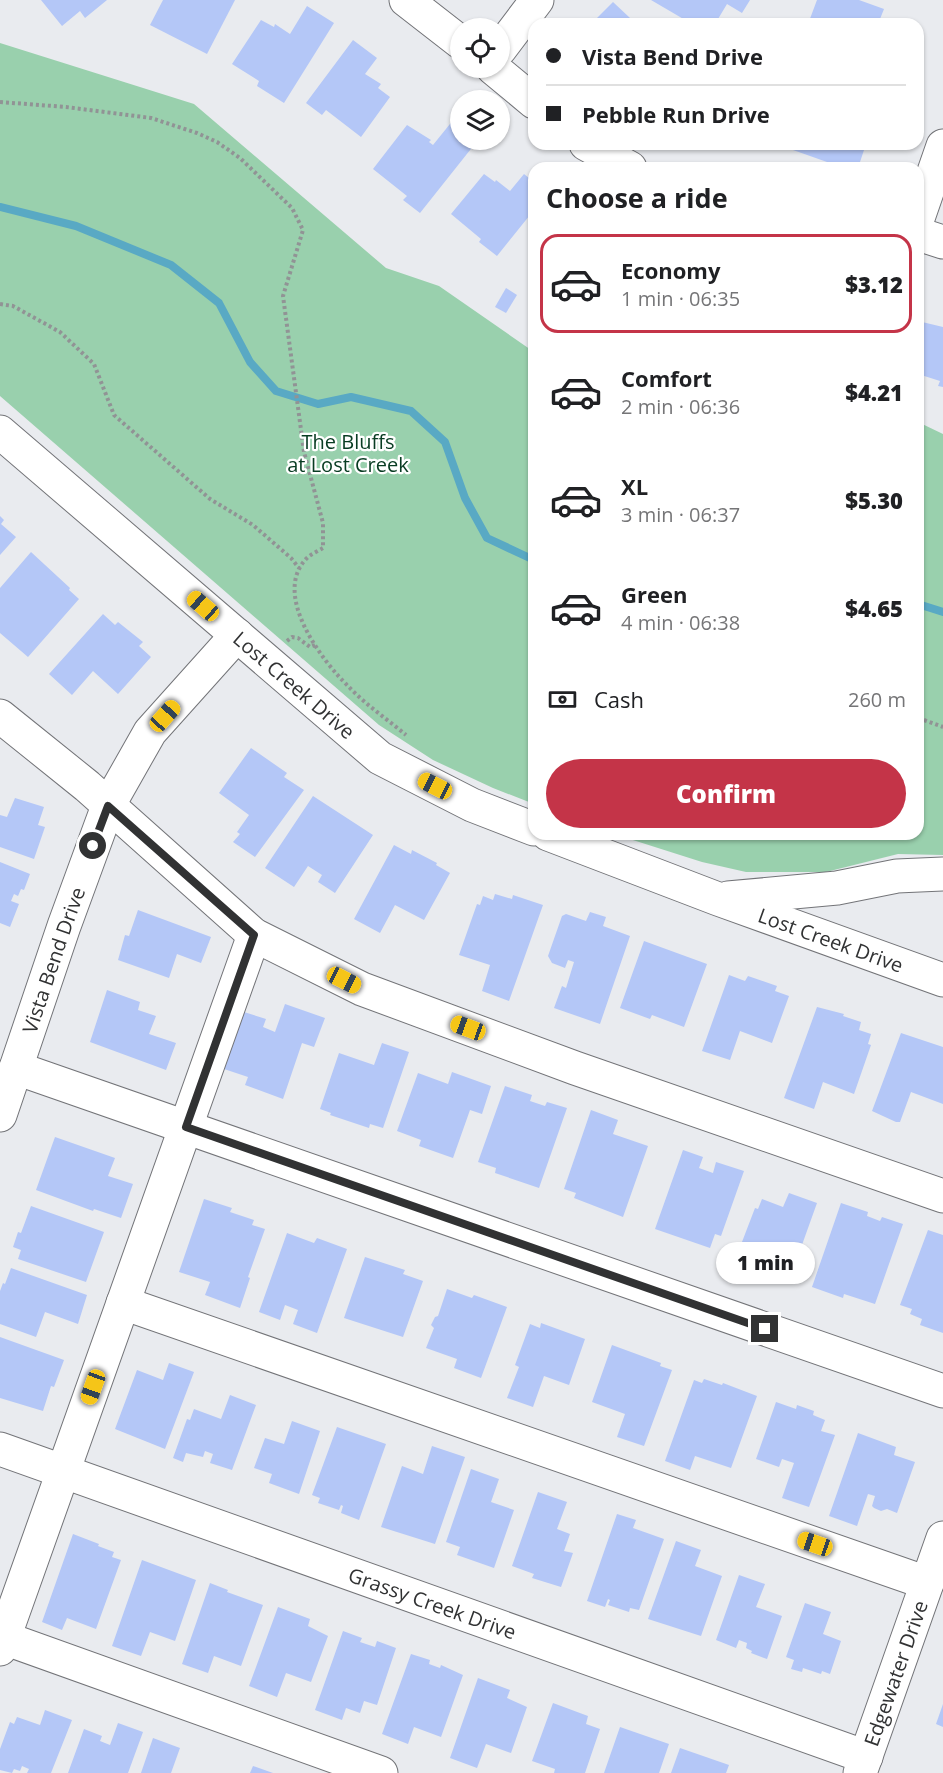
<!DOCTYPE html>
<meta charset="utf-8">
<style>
:root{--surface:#fff;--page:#f2f2f2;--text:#202124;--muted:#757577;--line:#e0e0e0;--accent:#c43448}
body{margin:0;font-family:"Open Sans",sans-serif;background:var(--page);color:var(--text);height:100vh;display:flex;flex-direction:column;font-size:22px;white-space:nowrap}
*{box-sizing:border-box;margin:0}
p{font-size:20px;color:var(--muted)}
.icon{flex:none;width:33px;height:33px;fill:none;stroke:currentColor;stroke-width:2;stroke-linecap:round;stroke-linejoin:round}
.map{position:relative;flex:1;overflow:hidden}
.sheet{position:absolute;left:528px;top:162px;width:396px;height:678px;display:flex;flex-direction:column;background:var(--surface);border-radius:18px;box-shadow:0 2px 4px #0004}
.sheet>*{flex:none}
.guide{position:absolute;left:528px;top:18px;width:396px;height:132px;border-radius:18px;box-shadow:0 2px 4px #0004;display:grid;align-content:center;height:132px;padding:0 18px;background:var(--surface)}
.fabs{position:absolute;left:450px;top:18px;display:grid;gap:12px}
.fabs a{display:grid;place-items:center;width:60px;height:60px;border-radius:50%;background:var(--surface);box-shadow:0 2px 4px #0004;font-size:30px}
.end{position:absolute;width:27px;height:27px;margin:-14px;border:8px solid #313233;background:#fff;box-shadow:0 0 0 3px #fff}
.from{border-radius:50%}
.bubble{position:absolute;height:42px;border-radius:21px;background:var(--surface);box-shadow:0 2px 4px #0004;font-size:20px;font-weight:800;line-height:42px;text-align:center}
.car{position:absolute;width:18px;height:36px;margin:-18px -9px;border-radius:8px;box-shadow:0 0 4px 2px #0007;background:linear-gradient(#f5c518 24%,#345 0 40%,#f5c518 0 76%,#345 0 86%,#f5c518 0)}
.guide b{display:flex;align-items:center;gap:21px;height:57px;font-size:22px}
.guide b+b{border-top:2px solid var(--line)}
.guide i{width:15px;height:15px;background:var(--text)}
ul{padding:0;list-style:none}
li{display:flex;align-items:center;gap:18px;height:99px;margin:0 12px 9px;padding:0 6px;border:3px solid transparent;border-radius:18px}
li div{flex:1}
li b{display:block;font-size:22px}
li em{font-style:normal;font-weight:800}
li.current{border-color:var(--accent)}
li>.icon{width:54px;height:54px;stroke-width:1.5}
h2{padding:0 18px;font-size:27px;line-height:72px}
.pay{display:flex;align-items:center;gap:15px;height:66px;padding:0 18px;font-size:22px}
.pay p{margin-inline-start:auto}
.button{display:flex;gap:12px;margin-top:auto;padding:12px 18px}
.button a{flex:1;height:69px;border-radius:36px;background:var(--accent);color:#fff;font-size:24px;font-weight:800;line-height:69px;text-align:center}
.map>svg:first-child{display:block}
.green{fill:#99d0ad}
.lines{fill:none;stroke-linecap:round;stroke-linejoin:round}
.stream{stroke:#59a9c4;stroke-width:8}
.building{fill:#b4c7f7}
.minor-casing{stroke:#737478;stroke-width:35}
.path{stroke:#919395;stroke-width:4;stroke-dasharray:3 3;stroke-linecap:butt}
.minor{stroke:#fff;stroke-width:33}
.route{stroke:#313233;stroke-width:8}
.labels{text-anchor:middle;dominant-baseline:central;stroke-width:4.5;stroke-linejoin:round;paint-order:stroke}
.park-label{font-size:20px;fill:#083c22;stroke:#fff}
.street-label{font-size:20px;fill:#313233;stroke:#fff}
</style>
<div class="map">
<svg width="943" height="1773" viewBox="0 0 943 1773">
<rect width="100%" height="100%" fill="#e9ebef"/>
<g class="green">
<polygon points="0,43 194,104 386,268 439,286 534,352 534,804 493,788 433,760 379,725 0,396"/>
<polygon points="918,422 943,434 943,855 898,854 826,872 746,872 702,862 614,834 918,834"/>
</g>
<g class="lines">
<g class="stream">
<polyline points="0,207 76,226 171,265 219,303 250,362 276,391 318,404 351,397 411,411 445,442 465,498 487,538 534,560"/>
<polyline points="918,604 943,612"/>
</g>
</g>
<g class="building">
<polygon points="41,0 107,0 85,18 80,11 62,26"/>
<polygon points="163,0 235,0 207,54 150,25"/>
<polygon points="651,0 750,0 742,13 727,4 715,24 692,24"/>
<polygon points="817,0 859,0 884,9 878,24 808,24"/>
<polygon points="613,2 630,18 648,24 597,24 594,21"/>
<polygon points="307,6 334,23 284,103 257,86 259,81 232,64 261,20 274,27 275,24 290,34"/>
<polygon points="353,40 377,58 365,74 381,84 378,88 390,97 361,137 326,110 322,115 306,103"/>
<polygon points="454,119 460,124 460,140 478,140 420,213 403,200 407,196 373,169 407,125 431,140 429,142 433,145"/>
<polygon points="776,144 866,144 858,168 844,168"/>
<polygon points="484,174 495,182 496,180 510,191 524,174 534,182 534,210 497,256 479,242 481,239 451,214"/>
<polygon points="506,288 517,295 506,313 495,307"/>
<polygon points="918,321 943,327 943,387 938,386 940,381 918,374"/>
<polygon points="0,516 4,520 1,524 16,537 0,555"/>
<polygon points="31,552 70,588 69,590 79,599 28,657 0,633 0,588"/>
<polygon points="103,614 115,625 118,622 143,642 139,646 151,657 118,694 93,671 72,695 49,674"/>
<polygon points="251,748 287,773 284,777 304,790 255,857 233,842 240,834 237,832 249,815 219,793"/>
<polygon points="313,796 373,835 335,893 318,882 322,875 308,866 294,887 265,868"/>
<polygon points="15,798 44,807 38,825 45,827 34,859 0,847 0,815 7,817"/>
<polygon points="394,845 411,854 412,850 437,863 436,865 450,873 424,920 395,905 380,933 354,919"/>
<polygon points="0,862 30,874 24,890 21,889 18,896 14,894 11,901 19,904 10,927 0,923"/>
<polygon points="495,894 512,899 513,895 543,905 509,1001 482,991 490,965 459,955 477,904 480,905 483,896 493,900"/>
<polygon points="138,910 211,937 201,963 177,954 169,978 118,960 125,935 129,936"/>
<polygon points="590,912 606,917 603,926 630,936 600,1024 554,1008 562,986 566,988 574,962 568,960 565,968 552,963 548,956 562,916 566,914 586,921"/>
<polygon points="644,941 707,964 684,1027 652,1015 650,1019 620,1008"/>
<polygon points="729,975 745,981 748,976 777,986 775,991 789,996 772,1043 740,1031 730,1060 702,1051"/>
<polygon points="107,990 140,1002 138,1010 156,1016 149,1034 176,1043 166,1070 90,1042"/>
<polygon points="285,1004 325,1018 314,1047 302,1043 283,1099 245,1085 248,1077 224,1069 244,1012 266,1019 263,1027 275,1032"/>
<polygon points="817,1007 844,1014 843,1016 861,1022 859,1030 871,1034 868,1044 871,1045 854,1094 823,1082 814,1109 784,1098"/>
<polygon points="901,1033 943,1047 943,1104 911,1092 900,1122 896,1122 872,1111"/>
<polygon points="382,1043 409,1052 383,1128 370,1124 369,1128 330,1115 331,1113 320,1109 339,1053 374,1065"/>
<polygon points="452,1072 491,1086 482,1114 470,1110 453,1158 419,1146 421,1140 397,1131 418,1073 448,1084"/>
<polygon points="505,1086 532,1095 530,1101 545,1106 547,1102 567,1108 539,1188 495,1173 496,1168 478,1162"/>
<polygon points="591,1110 618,1120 613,1134 648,1146 623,1217 574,1198 576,1193 564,1189"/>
<polygon points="55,1137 115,1158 108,1176 133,1184 121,1218 94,1209 93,1211 36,1190"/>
<polygon points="683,1150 703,1157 699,1168 713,1173 716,1162 744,1171 721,1236 715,1234 710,1248 655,1229"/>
<polygon points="789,1193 817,1203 793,1270 780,1265 778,1270 737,1255 755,1208 758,1209 762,1199 783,1207"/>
<polygon points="204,1199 232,1208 230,1212 254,1220 252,1225 265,1229 248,1277 250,1278 240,1308 205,1295 210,1282 179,1272"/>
<polygon points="841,1203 868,1212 867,1216 880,1221 882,1217 903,1224 875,1304 844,1294 843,1298 812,1287"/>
<polygon points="31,1206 104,1232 86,1282 18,1259 21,1250 13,1247 18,1232 21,1233"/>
<polygon points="928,1230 943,1235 943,1333 920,1325 922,1319 910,1314 912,1309 900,1305"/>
<polygon points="287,1233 314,1243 317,1238 347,1249 317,1333 293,1324 298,1310 285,1305 280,1320 259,1312"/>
<polygon points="365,1257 405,1270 403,1274 423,1281 403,1337 344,1318"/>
<polygon points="11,1268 87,1295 78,1324 45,1312 36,1337 0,1324 0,1291 3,1283 5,1284"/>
<polygon points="447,1289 472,1298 474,1295 507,1307 481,1378 454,1368 457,1359 426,1348 434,1328 431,1325 435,1317 438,1316"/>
<polygon points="541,1323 585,1339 569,1385 544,1376 533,1407 507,1398 519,1367 515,1365 530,1324 540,1328"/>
<polygon points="0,1337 64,1360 54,1387 51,1386 43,1411 0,1398"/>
<polygon points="612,1345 661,1363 660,1366 672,1370 644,1446 617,1437 625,1414 592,1402"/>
<polygon points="169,1363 194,1372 165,1449 115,1429 137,1370 163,1380"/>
<polygon points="704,1379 722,1385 723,1383 757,1396 731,1468 695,1456 690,1470 665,1461 694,1380 702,1383"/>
<polygon points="230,1395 256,1405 232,1470 210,1463 213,1454 205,1451 203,1457 186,1453 183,1462 173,1458 187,1419 190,1420 194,1409 221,1419"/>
<polygon points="776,1402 796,1409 797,1405 814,1411 813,1415 825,1420 821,1431 835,1435 809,1507 782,1498 794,1463 782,1459 779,1467 756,1459"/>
<polygon points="292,1421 320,1431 299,1494 269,1483 272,1474 254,1468 265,1438 284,1444"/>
<polygon points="337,1427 386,1444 359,1520 341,1513 343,1506 341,1505 339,1510 318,1503 320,1498 312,1495"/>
<polygon points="858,1433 896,1447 894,1455 915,1462 897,1513 887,1509 881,1511 874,1508 872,1506 875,1496 868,1494 857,1526 829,1516"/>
<polygon points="432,1446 465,1457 435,1544 381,1527 402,1466 423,1474"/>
<polygon points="471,1469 499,1479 491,1502 514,1510 494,1568 457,1555 460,1547 446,1542"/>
<polygon points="538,1492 567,1502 557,1529 570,1534 564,1551 573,1553 561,1587 532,1578 534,1574 512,1566"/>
<polygon points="617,1514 636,1520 633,1528 664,1539 639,1610 630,1608 629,1612 608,1605 610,1600 608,1599 605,1607 587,1601"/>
<polygon points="73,1534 99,1544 98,1546 114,1552 112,1557 121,1560 96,1629 67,1618 62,1630 42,1622"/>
<polygon points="676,1541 701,1550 695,1566 722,1576 701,1636 648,1619"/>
<polygon points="142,1560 196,1580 175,1641 150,1632 141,1656 112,1646"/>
<polygon points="739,1575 765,1584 756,1607 782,1616 767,1659 751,1653 752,1651 746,1648 747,1643 739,1640 736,1648 716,1640"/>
<polygon points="210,1583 228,1590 227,1592 263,1605 241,1666 214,1656 208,1673 182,1664"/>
<polygon points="805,1603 831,1612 823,1634 841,1641 830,1674 822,1671 821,1674 803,1668 802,1672 791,1669 794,1660 786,1657"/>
<polygon points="278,1607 310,1619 308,1626 328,1636 311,1682 286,1673 277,1697 249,1686"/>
<polygon points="343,1631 362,1638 360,1642 375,1647 377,1641 396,1648 377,1705 364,1701 360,1713 346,1708 342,1720 315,1710"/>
<polygon points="411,1654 430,1660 429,1664 440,1668 441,1665 463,1675 441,1737 414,1727 408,1744 382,1734"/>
<polygon points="478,1678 510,1690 507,1698 527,1707 511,1753 486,1744 477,1768 450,1758"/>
<polygon points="553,1703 588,1716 586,1724 600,1729 585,1773 554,1773 555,1769 532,1761"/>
<polygon points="943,1704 943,1727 936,1724"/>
<polygon points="45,1710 72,1720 51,1773 27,1773 29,1769 22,1766 20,1771 14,1769 12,1773 0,1770 0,1749 10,1722 14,1724 17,1717 40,1725"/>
<polygon points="118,1723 143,1732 128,1773 68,1773 84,1729 102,1736 100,1741 110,1745"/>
<polygon points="620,1727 669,1744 659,1773 604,1773"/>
<polygon points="153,1738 180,1748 171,1773 141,1773"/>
<polygon points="680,1748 729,1765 726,1773 671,1773"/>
<polygon points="253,1766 273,1773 250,1773"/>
</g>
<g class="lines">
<g class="minor-casing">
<g id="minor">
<polyline points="406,0 460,42"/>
<polyline points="500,49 537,0"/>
<polyline points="493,68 534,102"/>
<polyline points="586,144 630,168"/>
<polyline points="918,218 943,146"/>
<polyline points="918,234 943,242"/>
<path id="s1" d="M 0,432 L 380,758 L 472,805 L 534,829"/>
<polyline points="0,716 87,786 254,935 362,989 575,1068 943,1196"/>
<path id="s2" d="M 548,834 L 718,899 L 943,980"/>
<polyline points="728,898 837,888 897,876 943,874"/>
<polyline points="16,1068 943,1391"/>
<path id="s3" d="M 0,1115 L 64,926 L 108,806 L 150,732 L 237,635"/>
<polyline points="123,1303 927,1583"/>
<path id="s4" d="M 0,1449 L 866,1757"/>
<polyline points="4,1638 381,1773"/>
<polyline points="0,1649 254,935"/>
<path id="s5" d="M 860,1773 L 943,1538"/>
</g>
</g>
<g class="path">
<path d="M 0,102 L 66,107 L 151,118 L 197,133 L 217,142 L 240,158 L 292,208 L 303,230 L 283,296 L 304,452 L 323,523 L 323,548 C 318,551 311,554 307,558 C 271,594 322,661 349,687 C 366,705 387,719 406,735"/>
<polyline points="0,304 13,306 60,332 94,364 114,415 210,499 253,525 291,558 299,568"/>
<polyline points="287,641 292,637 298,638 310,647 315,645"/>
<polyline points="918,720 924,720 943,727"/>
</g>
<use href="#minor" class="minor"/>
</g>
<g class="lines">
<polyline class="route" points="93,846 108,806 254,935 186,1127 765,1329"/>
</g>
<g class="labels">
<g class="park-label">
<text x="348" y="441">The Bluffs<tspan x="348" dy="23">at Lost Creek</tspan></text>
</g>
<g class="street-label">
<text stroke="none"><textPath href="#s1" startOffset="388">Lost Creek Drive</textPath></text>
<text stroke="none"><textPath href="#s2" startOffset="302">Lost Creek Drive</textPath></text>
<text stroke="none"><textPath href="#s3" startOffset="164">Vista Bend Drive</textPath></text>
<text stroke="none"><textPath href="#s4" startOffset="459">Grassy Creek Drive</textPath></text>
<text stroke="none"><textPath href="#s5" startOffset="106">Edgewater Drive</textPath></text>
</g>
</g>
</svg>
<div class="fabs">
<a><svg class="icon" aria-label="locate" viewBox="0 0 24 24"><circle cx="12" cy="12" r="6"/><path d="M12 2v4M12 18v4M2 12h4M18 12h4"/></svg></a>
<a><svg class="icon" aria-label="layers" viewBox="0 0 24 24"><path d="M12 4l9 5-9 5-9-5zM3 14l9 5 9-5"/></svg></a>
</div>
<i class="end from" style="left:93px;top:846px"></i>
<i class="end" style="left:765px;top:1329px"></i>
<div class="bubble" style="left:716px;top:1242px;width:99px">1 min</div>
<i class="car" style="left:203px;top:606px;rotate:311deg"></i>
<i class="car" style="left:165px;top:716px;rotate:42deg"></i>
<i class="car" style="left:435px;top:786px;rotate:297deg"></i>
<i class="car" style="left:344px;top:980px;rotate:117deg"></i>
<i class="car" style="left:468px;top:1028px;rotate:290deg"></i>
<i class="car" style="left:93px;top:1387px;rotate:200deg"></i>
<i class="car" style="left:815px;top:1544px;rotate:289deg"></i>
<div class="guide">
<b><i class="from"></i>Vista Bend Drive</b>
<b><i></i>Pebble Run Drive</b>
</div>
<section class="sheet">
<h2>Choose a ride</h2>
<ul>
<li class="current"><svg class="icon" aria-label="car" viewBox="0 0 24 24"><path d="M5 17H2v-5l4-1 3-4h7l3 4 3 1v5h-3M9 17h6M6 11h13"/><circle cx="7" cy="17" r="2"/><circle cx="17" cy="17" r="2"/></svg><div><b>Economy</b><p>1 min · 06:35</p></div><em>$3.12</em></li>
<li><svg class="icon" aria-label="car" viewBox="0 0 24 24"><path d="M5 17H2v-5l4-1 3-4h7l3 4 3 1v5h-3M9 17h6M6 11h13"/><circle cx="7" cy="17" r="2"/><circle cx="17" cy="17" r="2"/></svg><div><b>Comfort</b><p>2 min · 06:36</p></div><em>$4.21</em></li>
<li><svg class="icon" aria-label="car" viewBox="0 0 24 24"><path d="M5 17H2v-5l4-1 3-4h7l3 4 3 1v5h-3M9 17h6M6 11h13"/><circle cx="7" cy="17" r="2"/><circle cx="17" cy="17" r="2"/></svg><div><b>XL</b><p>3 min · 06:37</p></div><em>$5.30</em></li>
<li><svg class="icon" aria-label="car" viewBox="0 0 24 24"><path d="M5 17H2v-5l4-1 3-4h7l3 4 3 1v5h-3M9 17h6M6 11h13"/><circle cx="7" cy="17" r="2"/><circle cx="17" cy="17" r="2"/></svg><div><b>Green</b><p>4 min · 06:38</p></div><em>$4.65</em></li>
</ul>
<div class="pay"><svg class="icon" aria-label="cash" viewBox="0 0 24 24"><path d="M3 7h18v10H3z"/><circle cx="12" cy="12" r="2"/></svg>Cash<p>260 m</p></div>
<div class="button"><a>Confirm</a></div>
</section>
</div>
